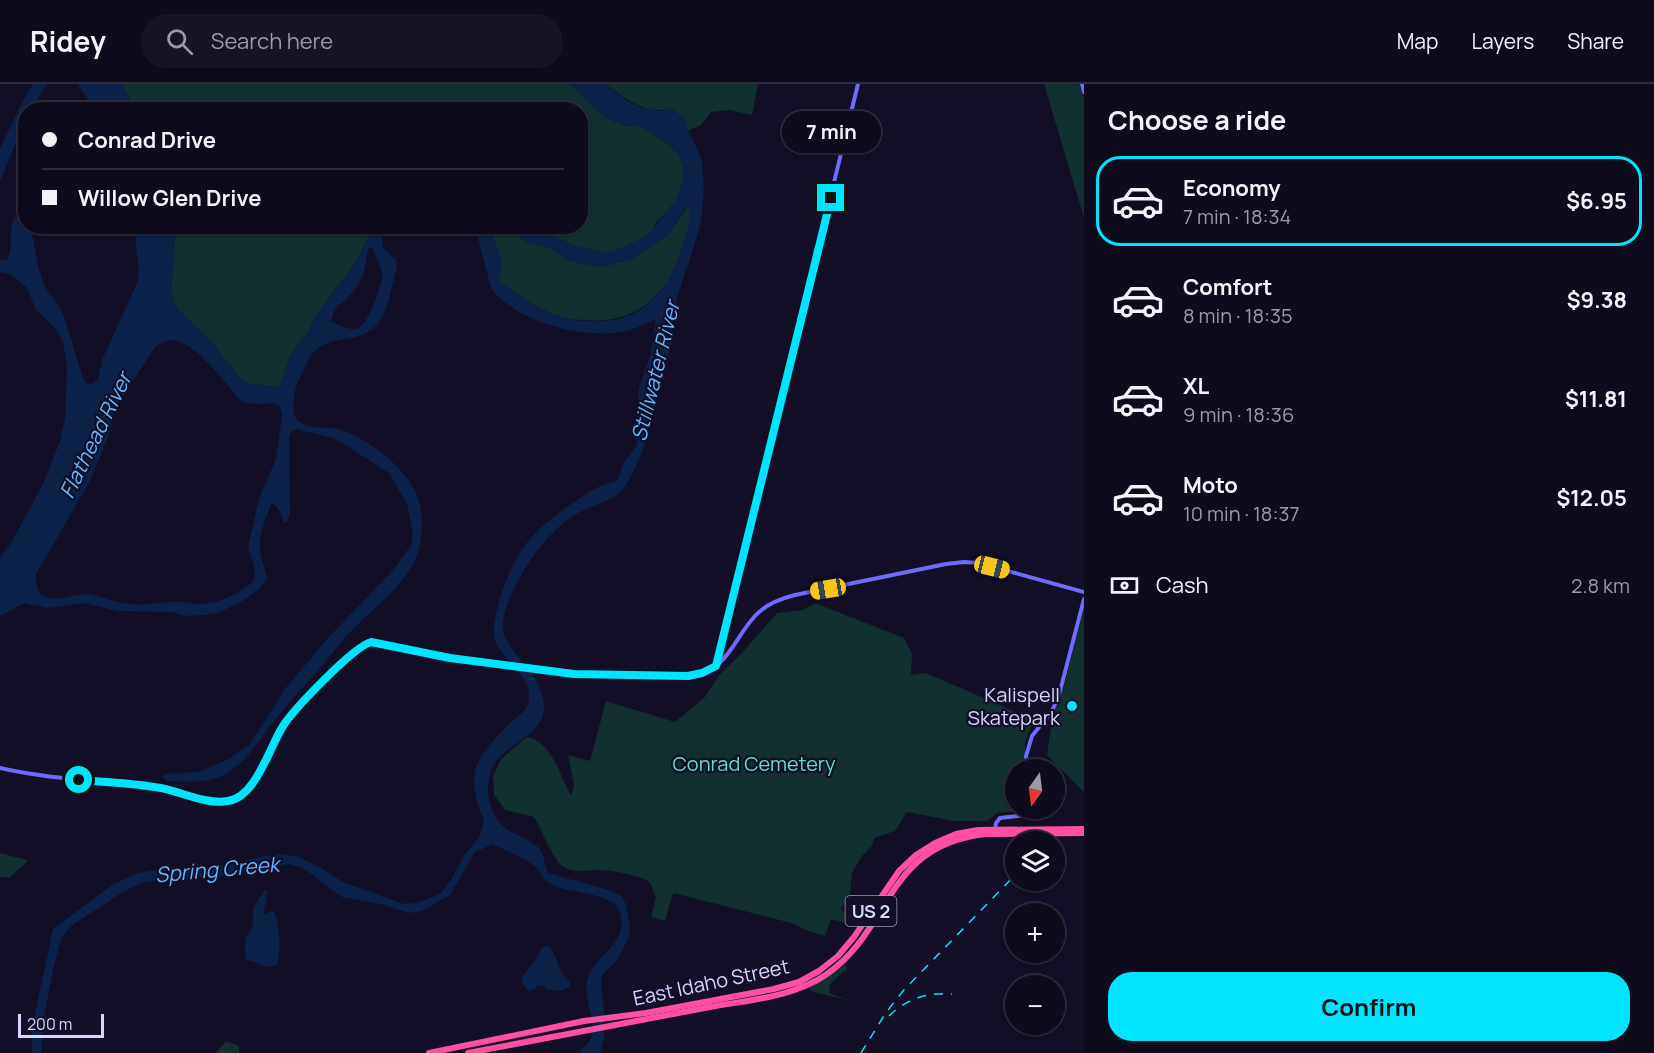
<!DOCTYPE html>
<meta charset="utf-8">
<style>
:root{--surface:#0e0b1c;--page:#171425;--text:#f1f3f6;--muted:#9b9ba3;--line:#2e2b3b;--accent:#00e5ff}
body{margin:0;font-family:Manrope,sans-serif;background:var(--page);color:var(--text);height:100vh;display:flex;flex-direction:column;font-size:22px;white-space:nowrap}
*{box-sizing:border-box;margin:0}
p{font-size:20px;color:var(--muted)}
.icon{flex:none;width:33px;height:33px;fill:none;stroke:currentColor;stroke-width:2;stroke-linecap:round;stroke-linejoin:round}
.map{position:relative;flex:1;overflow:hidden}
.drawer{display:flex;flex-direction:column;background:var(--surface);width:570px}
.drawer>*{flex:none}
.banner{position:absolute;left:18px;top:18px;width:570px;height:132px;border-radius:24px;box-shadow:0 2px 4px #0004,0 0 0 2px var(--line);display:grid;align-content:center;height:132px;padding:0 24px;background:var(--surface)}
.needle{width:39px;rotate:194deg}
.controls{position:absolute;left:1005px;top:675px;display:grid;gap:12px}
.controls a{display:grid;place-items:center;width:60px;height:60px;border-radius:50%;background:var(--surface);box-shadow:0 2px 4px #0004,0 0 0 2px var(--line);font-size:30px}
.scale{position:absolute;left:18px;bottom:15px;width:86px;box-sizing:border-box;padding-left:6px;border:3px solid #d9d4ff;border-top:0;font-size:16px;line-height:21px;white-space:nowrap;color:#d9d4ff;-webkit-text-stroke:4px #130f26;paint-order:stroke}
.end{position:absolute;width:27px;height:27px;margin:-14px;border:8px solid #00e5ff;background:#111;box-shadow:0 0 0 3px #111}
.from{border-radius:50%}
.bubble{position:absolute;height:42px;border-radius:21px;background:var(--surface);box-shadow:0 2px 4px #0004,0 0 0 2px var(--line);font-size:20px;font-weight:700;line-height:42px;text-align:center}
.car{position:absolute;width:18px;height:36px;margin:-18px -9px;border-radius:8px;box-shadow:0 0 4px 2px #0007;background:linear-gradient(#f5c518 24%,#345 0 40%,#f5c518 0 76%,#345 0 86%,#f5c518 0)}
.banner b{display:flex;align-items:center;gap:21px;height:57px;font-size:22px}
.banner b+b{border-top:2px solid var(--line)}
.banner i{width:15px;height:15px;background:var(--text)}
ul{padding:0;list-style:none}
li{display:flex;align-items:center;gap:18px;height:90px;margin:0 12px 9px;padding:0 12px;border:3px solid transparent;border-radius:24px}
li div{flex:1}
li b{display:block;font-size:22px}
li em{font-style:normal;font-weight:700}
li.current{border-color:var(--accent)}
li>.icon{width:54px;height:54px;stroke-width:1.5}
h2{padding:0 24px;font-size:27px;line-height:72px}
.pay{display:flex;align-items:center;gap:15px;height:66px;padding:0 24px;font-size:22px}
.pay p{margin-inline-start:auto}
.primary-button{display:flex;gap:12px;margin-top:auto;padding:12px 24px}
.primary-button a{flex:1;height:69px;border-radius:24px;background:var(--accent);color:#111;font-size:24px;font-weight:700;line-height:69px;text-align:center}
header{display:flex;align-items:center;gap:36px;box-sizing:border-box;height:84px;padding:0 30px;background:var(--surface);border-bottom:2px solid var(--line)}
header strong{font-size:28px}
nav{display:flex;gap:33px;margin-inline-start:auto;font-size:21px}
.search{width:420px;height:54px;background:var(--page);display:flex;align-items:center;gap:15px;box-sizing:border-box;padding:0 21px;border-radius:24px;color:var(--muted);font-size:22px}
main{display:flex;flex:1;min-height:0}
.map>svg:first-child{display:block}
.green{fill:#12302f}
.water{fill:#0c2248;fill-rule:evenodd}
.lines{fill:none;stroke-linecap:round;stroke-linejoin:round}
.secondary{stroke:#6f6bff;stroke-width:4}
.highway{stroke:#ff4fa3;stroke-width:6}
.rail{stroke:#00e5ff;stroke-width:1.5;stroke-dasharray:9 8;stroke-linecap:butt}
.route{stroke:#00e5ff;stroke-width:8}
.poi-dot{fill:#00e5ff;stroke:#130f26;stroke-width:2}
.labels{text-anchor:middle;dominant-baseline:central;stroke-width:4.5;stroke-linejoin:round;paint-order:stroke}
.shield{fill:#130f26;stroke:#9e99be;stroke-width:1.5}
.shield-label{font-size:18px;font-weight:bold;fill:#d9d4ff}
.poi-label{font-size:20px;fill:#d9d4ff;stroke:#130f26;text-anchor:end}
.park-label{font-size:20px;fill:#5fe0c0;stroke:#130f26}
.street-label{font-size:20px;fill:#d9d4ff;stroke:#130f26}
.water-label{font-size:21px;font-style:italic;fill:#62b6ff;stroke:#130f26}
</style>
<header>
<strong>Ridey</strong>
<div class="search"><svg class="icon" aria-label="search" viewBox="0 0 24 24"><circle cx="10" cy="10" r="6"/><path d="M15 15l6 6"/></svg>Search here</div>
<nav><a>Map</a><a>Layers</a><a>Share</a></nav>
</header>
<main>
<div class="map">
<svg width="1084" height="969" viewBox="0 0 1084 969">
<rect width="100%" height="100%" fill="#130f26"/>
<g class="green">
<polygon points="122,0 570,0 604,33 626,42 640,41 670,61 679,72 683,84 683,97 678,113 669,126 656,138 652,147 647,152 620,165 608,169 585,165 570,160 533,143 580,142 580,26 135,25"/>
<path d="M 605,0 L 758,0 L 752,31 L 729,26 L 711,28 L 701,41 L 687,47 L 684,33 L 679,31 L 672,25 C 642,30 629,16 605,0 Z"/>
<polygon points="1044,0 1079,0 1084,15 1084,134"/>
<path d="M 688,122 C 695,131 687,150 684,161 C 668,210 638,241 585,236 C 576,236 566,235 558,232 C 536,224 518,210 498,197 L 499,169 L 491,147 L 492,143 L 507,143 L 527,158 L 550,164 L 567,176 L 600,183 L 633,175 L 668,151 Z"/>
<polygon points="173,143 373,143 356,178 315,233 310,245 295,265 288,277 281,298 277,303 250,300 240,295 211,257 180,228 174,218 171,204 175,158"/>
<path d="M 815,519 L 904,554 L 912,570 L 911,591 L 926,589 L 1034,636 L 1025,658 L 1025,685 L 1016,686 L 1016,724 L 1032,725 L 997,729 L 987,737 L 954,737 L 907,728 L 895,747 L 874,754 L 872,762 L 862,772 L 852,789 L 850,811 L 841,825 L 849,835 L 846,839 L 831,835 L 825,852 L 803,845 L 795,840 L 673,809 L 665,837 L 651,833 L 656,813 L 650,798 C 634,790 617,787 599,786 C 587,786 573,790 562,782 C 553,775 541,745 534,733 L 505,726 L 494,711 L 493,692 L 501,675 L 527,653 C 550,656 560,691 570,710 L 572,710 L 574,701 L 568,671 L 590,677 L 606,617 L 675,638 L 705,613 L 720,590 L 741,570 L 777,529 L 803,526 Z"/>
<polygon points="1084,524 1084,708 1047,671 1053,629 1061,613"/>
<polygon points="0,769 27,776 26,779 9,794 0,793"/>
<polygon points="843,881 847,883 846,889 844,887 829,901 830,903 829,909 849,916 816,909 809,906 810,903 830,891"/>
<polygon points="226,957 239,962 239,969 216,969"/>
</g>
<g class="water">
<polygon points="33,0 47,0 31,25 26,26 25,37 0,97 0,65 21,20"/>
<polygon points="77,0 122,0 135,25 95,25"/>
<path d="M 570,0 L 605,0 L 629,18 L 642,24 L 660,27 L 672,24 L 679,31 L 684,32 C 686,48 696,59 701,74 C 704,87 704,106 703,119 C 701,151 687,180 678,211 C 672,231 674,253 668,273 C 663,291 655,307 651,325 C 650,333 650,340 648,348 C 646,362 632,394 623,405 C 612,418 589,422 575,431 C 544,449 509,501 503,537 C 499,567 546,588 544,625 C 543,652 503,660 492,684 C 484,704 488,729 504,743 C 514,751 530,755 539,764 C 545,770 544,782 548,789 L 609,806 L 621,812 L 626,820 L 630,844 L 628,855 L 617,876 L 603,890 L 601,897 C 602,920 610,947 600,969 L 578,969 C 583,964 590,958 592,951 C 597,937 583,915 587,897 C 592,875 617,866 621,844 C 629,803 569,814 548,798 C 542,794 539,785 533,781 C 521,772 506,767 493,760 L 475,768 L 450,811 L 422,827 L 409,829 L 380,820 L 342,813 L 303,784 L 289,780 L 219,793 L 162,796 L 141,799 L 123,808 L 71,842 L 62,853 L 54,881 L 45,927 L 41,969 L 32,969 L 32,944 L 53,845 L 112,801 L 137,789 L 166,784 L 227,781 L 264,772 L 280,770 L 299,773 L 321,784 L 343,798 L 404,820 L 420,818 L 441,809 L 451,796 L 465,770 L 480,752 L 484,735 C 476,721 470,693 478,678 C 483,667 502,647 510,639 C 519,631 528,627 529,614 C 531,590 502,577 495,556 C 491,544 497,527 500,515 C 515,466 533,445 576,417 C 590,408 599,400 617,397 L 623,380 L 636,363 L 641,339 L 641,324 L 638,313 L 639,303 L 651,268 L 656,235 C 646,239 637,245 626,247 C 586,256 516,239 491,204 L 475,143 L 492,143 L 491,147 L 502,176 L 502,185 L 498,197 C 518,210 536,224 558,232 C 569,236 582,237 594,237 C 658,240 680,182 691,130 L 687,122 L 668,151 L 633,175 L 600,183 L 567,176 L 550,164 L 527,158 L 507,143 L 533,143 L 570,160 L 608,169 L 647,152 L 678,113 L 683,97 L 683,84 L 679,72 L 670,61 L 640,41 L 626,42 L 604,33 Z"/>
<path d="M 20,132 L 25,137 L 26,142 L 31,144 L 38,182 L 45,203 L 60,223 L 65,235 L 83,294 L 86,299 L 92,300 L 98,296 L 102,276 L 137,199 L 139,187 L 134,143 L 173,143 L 175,158 L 171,204 L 174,218 L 180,227 L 211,257 L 240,295 L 250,300 L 277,303 L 281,298 L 288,277 L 295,265 L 310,245 L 315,233 L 356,178 L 373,143 L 384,143 L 381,147 L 383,164 L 396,176 L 397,183 C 392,200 389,224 379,238 C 364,259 340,251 321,262 C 312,267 307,278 303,287 C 299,295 295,304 294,313 C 293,321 292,332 300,338 C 312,346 326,342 339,345 C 368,354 405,383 417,411 C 425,430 423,464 412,482 C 397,508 371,526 350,548 C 342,556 335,567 327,576 C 308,597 289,619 271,641 C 256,659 250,674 229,688 C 211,700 188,698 167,697 L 162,692 L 167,690 L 198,688 L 225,677 L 250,660 L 285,605 L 328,554 L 393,486 L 411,461 L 413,451 L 407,420 L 389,389 L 336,355 L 296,345 L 291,348 L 289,352 L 290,430 L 287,438 L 283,438 C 282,430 279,425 273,419 L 271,420 C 266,435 258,451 260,467 C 261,477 266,486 267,495 L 258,506 L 241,518 L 218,529 L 205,531 L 188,532 L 171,528 L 118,527 L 84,519 L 48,524 L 24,519 L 0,532 L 0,473 L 11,459 L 44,398 L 60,357 L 65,334 L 67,284 L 63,258 L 56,245 L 36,226 L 27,204 L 11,190 L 0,188 L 0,176 L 6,176 C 16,164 6,146 15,133 ZM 372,163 L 383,190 C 380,203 370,242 355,245 C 348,246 338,240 332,238 C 331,224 345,218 353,208 C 358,201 364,191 365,182 C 367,175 366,171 369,164 ZM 170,256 C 196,256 225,300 242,318 L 255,320 L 274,319 L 279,322 L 282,329 L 278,363 L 275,377 L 259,415 L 248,463 L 255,486 L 254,497 C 237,511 217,521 194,520 C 186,519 179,517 171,518 C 157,519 143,522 129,520 C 116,519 102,512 89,510 C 70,509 34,530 36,490 L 90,397 L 108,353 L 115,324 L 156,262 Z"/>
<path d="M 264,807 L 268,807 L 263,831 L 273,827 C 280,834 281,871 277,881 L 267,883 L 245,875 L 245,854 L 253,842 L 253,824 Z"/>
<path d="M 547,861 C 558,869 557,888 570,898 L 569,903 L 560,907 L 548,906 L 545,903 L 538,901 L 533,906 L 528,907 L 521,897 C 525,884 538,878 541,864 Z"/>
</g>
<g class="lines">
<g class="secondary">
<polyline points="1082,0 1084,8"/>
<polyline points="716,582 858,0"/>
<path d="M 0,684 C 52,696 103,696 156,703 C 177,706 203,719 223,718 C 233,717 241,713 248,706 L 277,652 L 294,626 L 350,573 L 364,561 L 371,558 L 454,575 L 574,590 L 688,592 C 729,587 731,558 755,532 C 766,520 780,515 795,511 L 946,480 L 964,478 L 979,479 L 1084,508"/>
<polyline points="1027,686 1026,672 1032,652 1052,627 1059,611 1084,515"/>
<polyline points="995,747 996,739 1000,734 1028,731 1036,724"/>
</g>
<g class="highway">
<polyline points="429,969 584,937 646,929 774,905 799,898 819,887 838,872 854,853 899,787 916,771 935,759 956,750 978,746 1084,745"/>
<path d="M 468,969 C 548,954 629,939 710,923 C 749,916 794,913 827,890 C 893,844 884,762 985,750 L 1084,749"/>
</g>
<g class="rail">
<path d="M 889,932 C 906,915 928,908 952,910"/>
<polyline points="861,969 885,930 903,907 1016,790"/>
</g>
</g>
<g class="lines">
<path class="route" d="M 79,696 C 106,698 134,699 161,704 C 182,708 207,721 228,717 C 256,713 269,664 283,642 C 294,625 353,563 371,558 L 450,574 L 574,590 L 688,592 L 702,589 L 716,582 L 831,114"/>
</g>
<circle class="poi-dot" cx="1072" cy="622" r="6"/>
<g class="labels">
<rect class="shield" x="845.5" y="812" width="51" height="30" rx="4.5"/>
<g class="shield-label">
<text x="871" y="827">US 2</text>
</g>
<g class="poi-label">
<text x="1060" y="610">Kalispell<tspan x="1060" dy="23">Skatepark</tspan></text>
</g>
<g class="park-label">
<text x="754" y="679">Conrad Cemetery</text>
</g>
<g class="street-label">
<text transform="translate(711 898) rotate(-12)">East Idaho Street</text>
</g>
<g class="water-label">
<text transform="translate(655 287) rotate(-76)">Stillwater River</text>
<text transform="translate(95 351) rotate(-64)">Flathead River</text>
<text transform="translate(217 785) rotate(-5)">Spring Creek</text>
</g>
</g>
</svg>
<div class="controls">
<a><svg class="needle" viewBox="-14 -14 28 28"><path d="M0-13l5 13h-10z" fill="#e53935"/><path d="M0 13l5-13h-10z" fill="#9b9ba3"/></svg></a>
<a><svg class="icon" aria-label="layers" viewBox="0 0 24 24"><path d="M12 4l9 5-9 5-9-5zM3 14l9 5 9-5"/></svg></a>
<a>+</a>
<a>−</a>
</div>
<div class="scale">200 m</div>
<i class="end from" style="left:79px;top:696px"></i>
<i class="end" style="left:831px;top:114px"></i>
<div class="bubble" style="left:782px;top:27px;width:99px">7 min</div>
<i class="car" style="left:992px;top:483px;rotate:104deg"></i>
<i class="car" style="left:828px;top:505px;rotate:260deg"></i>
<div class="banner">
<b><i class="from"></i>Conrad Drive</b>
<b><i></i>Willow Glen Drive</b>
</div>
</div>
<section class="drawer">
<h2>Choose a ride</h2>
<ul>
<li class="current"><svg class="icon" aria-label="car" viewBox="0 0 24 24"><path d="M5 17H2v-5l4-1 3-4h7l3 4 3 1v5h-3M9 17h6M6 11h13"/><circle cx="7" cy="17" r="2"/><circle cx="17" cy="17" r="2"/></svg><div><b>Economy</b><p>7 min · 18:34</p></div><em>$6.95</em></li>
<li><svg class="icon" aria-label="car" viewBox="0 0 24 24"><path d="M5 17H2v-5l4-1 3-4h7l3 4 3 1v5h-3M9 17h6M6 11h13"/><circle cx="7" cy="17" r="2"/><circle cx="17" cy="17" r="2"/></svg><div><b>Comfort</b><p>8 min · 18:35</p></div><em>$9.38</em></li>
<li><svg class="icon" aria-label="car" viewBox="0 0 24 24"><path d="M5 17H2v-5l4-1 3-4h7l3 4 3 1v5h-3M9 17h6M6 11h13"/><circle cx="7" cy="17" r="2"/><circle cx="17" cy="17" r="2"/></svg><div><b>XL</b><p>9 min · 18:36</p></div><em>$11.81</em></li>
<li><svg class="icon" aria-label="car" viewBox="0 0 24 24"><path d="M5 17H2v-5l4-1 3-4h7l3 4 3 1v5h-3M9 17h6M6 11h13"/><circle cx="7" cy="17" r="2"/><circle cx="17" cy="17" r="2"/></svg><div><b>Moto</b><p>10 min · 18:37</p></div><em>$12.05</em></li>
</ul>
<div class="pay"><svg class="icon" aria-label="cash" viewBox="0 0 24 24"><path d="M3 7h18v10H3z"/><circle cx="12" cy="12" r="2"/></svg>Cash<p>2.8 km</p></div>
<div class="primary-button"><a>Confirm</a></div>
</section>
</main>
